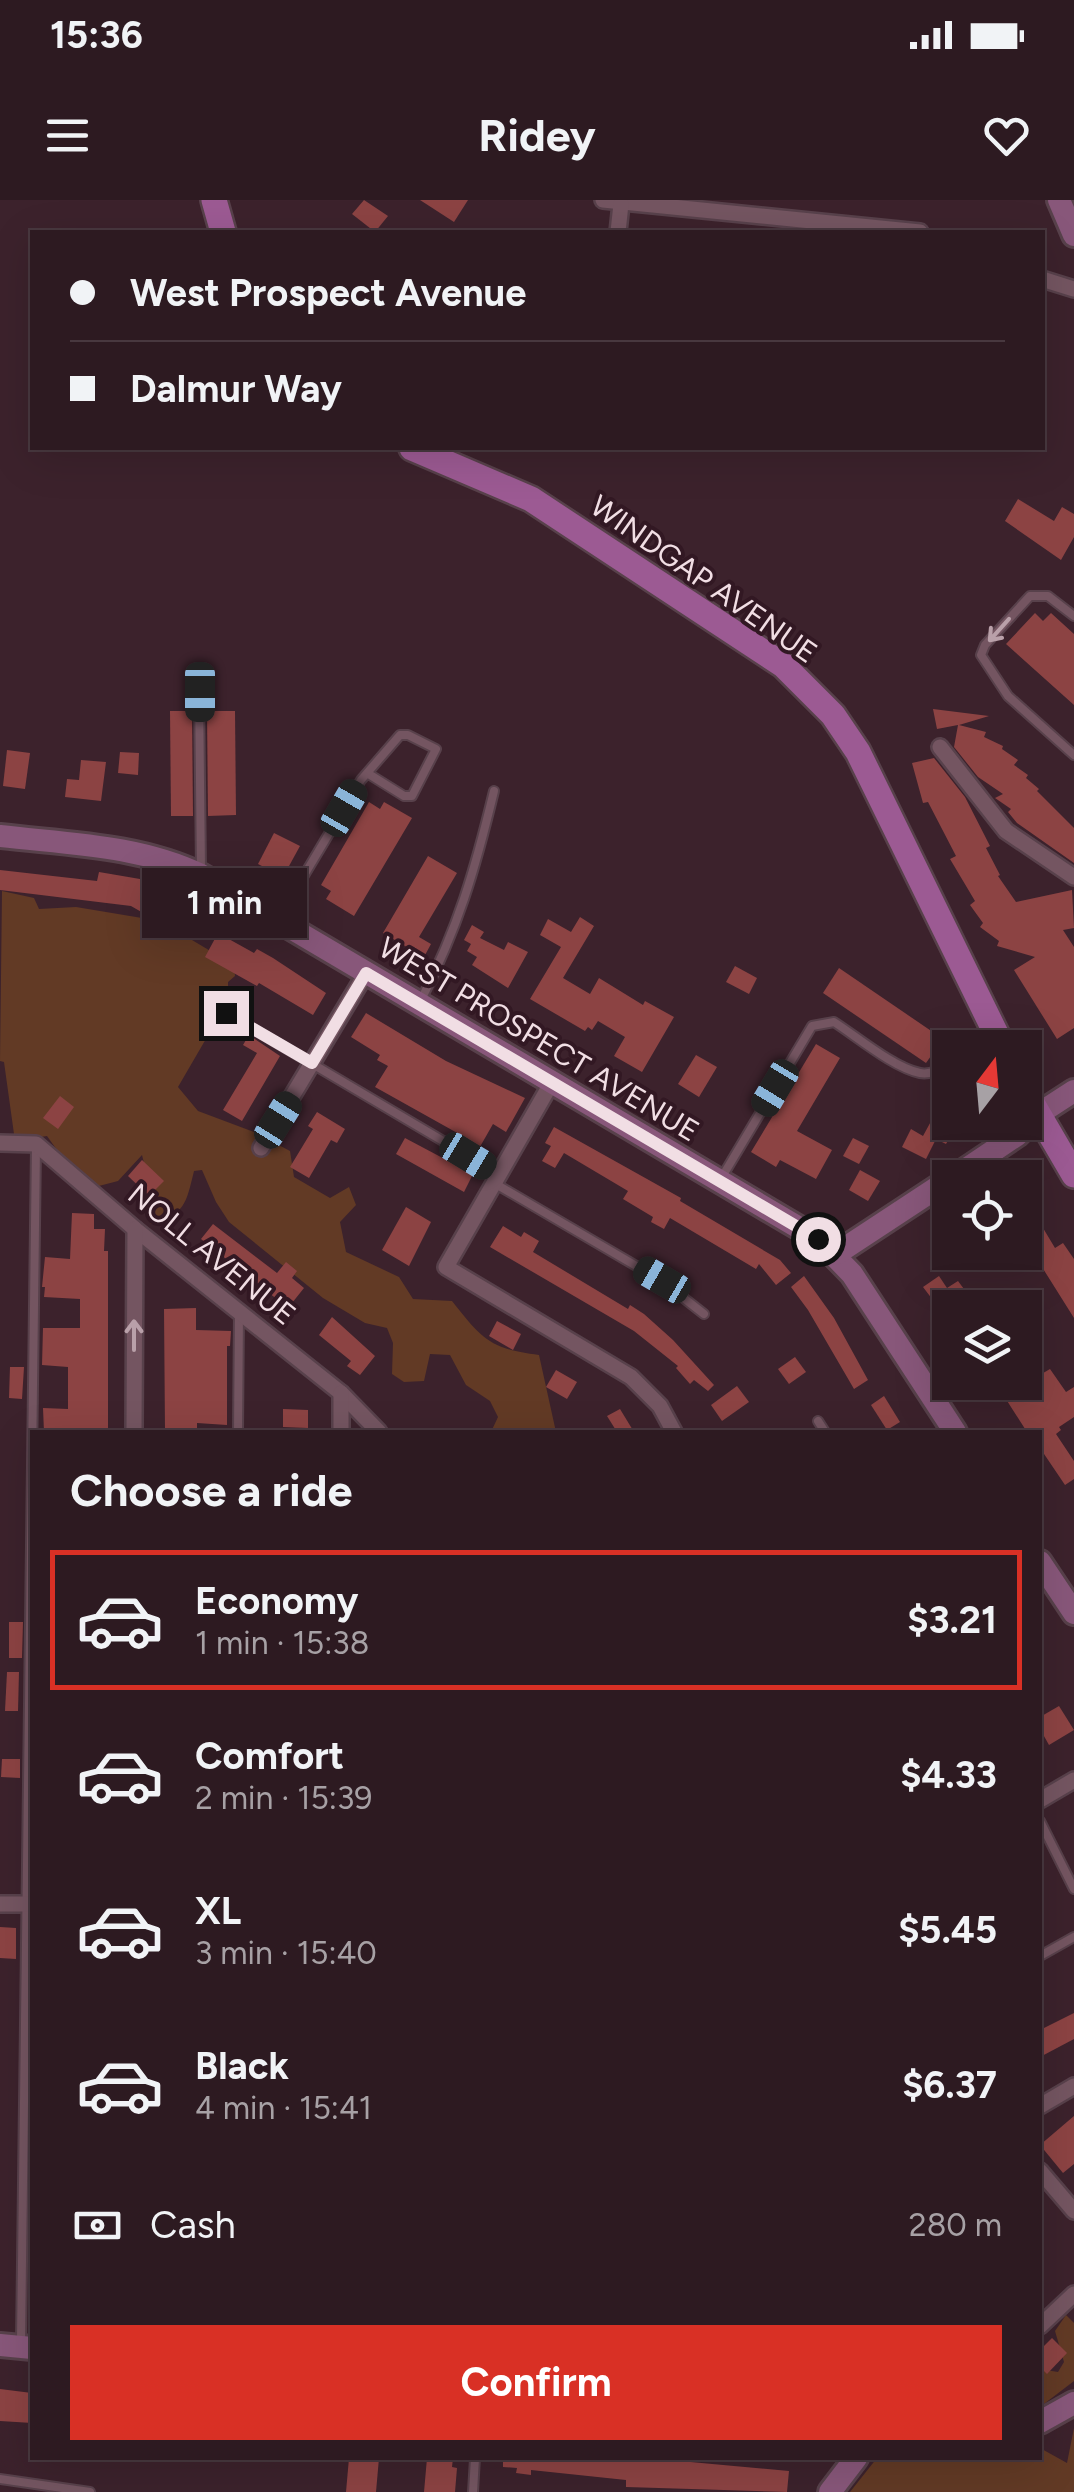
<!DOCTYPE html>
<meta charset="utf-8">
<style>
:root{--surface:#2d1a21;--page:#39272e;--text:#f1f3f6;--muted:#a7a1a5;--line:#48383f;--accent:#d93025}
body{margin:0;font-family:Figtree,sans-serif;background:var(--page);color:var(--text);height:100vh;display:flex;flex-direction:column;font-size:38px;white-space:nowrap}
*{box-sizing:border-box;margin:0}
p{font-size:32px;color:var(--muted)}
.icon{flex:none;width:55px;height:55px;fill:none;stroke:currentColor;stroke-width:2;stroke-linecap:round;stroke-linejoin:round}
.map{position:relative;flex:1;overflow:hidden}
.drawer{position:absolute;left:30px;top:1230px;width:1012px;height:1030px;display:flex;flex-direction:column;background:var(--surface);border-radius:0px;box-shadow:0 10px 40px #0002,0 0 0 2px var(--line)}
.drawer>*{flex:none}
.guide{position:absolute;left:30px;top:30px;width:1015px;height:220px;border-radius:0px;box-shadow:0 10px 40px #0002,0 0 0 2px var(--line);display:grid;align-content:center;height:220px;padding:0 40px;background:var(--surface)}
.needle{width:65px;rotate:16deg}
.fabs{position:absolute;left:932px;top:830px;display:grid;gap:20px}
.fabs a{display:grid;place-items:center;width:110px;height:110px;border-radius:0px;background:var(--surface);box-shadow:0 10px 40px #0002,0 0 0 2px var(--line);font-size:50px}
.end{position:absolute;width:45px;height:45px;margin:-22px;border:12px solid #f1dee4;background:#111;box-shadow:0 0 0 5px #111}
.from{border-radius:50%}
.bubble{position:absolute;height:70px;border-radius:0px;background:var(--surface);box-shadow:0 10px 40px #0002,0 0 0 2px var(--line);font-size:32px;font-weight:700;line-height:70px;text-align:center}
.car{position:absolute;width:30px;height:60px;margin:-30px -15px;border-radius:12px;box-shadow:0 0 8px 2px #0007;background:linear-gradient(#222 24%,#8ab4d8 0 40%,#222 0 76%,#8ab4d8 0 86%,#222 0)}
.guide b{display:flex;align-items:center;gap:35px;height:95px;font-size:38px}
.guide b+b{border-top:2px solid var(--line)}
.guide i{width:25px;height:25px;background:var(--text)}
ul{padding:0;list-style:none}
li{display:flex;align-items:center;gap:30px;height:140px;margin:0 20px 15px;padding:0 20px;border:5px solid transparent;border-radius:0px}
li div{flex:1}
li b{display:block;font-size:38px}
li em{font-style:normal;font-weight:700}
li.current{border-color:var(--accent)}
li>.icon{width:90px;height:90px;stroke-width:1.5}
h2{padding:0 40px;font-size:45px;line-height:120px}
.pay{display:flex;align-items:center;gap:25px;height:110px;padding:0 40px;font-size:38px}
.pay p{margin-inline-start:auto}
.action{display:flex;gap:20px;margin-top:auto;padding:20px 40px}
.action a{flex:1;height:115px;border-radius:0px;background:var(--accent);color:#fff;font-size:40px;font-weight:700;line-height:115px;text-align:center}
.status{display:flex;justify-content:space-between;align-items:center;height:70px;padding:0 50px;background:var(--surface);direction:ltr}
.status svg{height:28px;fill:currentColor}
header{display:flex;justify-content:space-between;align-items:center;height:130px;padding:0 40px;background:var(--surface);font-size:45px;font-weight:700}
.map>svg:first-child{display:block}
.green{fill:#623a25}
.building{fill:#8c4343}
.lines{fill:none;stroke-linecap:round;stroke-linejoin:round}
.lane-casing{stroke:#58414b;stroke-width:12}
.street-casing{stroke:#58414b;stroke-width:20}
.secondary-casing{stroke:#58414b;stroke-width:28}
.primary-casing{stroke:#58414b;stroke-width:30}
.lane{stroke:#745561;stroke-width:8}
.street{stroke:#745561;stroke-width:15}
.secondary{stroke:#88577a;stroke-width:22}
.primary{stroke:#9c5a93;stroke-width:25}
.oneway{stroke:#b9a0a9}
.route{stroke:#f1dee4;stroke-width:12}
.labels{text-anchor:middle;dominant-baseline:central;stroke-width:8;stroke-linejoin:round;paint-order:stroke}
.street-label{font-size:30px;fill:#f1dee4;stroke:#321823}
</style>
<div class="status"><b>15:36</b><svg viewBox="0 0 49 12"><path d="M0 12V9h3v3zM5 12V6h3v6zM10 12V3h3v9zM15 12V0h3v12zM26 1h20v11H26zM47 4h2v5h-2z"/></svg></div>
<header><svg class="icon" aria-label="menu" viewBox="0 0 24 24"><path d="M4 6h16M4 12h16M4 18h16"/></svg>Ridey<svg class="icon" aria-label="heart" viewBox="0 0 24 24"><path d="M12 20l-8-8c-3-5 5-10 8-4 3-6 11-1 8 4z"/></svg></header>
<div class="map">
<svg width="1074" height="2292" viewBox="0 0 1074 2292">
<rect width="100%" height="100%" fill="#3c222c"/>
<g class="green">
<path d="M 2,691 L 34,698 L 39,709 L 76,707 L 160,721 L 234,765 L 235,776 L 228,782 L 228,801 L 178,887 L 198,911 L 254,932 L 290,951 L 294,977 L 330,998 L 349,987 L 356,1005 L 340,1022 L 346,1052 L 399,1077 L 413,1099 L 452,1101 C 482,1139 490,1149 539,1155 L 556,1232 L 491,1232 L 498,1217 L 490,1201 L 466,1185 L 450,1155 L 430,1154 L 424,1181 L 404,1182 L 392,1174 L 393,1143 L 387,1128 L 365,1123 L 323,1098 L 229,1022 L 216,1002 L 202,970 L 194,971 C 186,1004 185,1014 151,1024 L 144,1011 L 149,983 L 142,955 L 118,981 L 95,987 L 62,957 L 47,936 L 34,938 L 14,934 L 4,862 L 0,861 Z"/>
<polygon points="1066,2115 1074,2123 1074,2181 1040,2207 1040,2169 1058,2172 1064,2162 1055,2131"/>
<polygon points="1074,2228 1074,2292 850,2292 877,2258 980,2261 996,2258 1040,2258 1040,2248 1067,2263"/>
</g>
<g class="building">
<polygon points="364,0 388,16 375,32 352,14"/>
<polygon points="420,0 468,0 454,22"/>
<polygon points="1018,299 1054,321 1062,307 1074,314 1074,337 1061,360 1005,321"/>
<polygon points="1035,413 1043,421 1051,413 1074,434 1074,505 1006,444"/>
<polygon points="933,509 989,516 959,525 986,532 984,537 1003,546 1002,549 1018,560 1014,565 1028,575 1026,578 1039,589 1037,591 1074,628 1074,663 1017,623 1008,612 1011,609 995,598 1003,594 978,577 954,547 958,525 937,529"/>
<polygon points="170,511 192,511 193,616 171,616"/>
<polygon points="207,511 235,511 236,615 208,616"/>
<polygon points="7,550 30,553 25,589 3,586"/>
<polygon points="120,552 139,553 138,575 118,573"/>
<polygon points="934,558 965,597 990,646 986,648 1000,675 998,676 1016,702 1072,690 1074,728 1063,730 1074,747 1074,828 1057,839 1014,770 1035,757 997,746 999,741 980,727 983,723 970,705 975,701 950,659 956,656 928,602 923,603 912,563"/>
<polygon points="81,560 106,562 101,601 65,597 67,579 79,580"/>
<polygon points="369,602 380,609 384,602 412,618 354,716 326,699 331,691 321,685"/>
<polygon points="274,633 300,646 283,677 258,664"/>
<polygon points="428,656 457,673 419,737 431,744 424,757 383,733"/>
<polygon points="0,670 97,681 99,672 140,679 168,694 164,700 195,718 185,737 131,706 0,690"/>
<polygon points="580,717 594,726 563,778 590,794 599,778 643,805 645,801 674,817 642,872 614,856 625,837 598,821 592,830 588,827 585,831 530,799 561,747 540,735 548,719 571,732"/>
<polygon points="472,725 484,732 480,738 504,750 508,742 528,752 508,788 472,765 477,757 467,751 471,744 464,740"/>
<polygon points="218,733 254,753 257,749 273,758 326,793 313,815 259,783 257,786 205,757"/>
<polygon points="735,766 757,778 749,794 726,782"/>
<polygon points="839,768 943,839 926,863 823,793"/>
<polygon points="366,813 446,861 525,898 506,932 493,924 477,952 464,945 468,939 375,887 388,866 377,860 380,855 351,837"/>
<polygon points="249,835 280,856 242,921 223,910 257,853 243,845"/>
<polygon points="816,844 840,858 797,931 832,950 816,979 780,960 776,967 751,952"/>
<polygon points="696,855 717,867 699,897 678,884"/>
<polygon points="60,896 74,907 58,929 43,918"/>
<polygon points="942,901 950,905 946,921 956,926 946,944 936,939 926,959 902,947 911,929 923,936"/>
<polygon points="317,912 345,929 337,943 331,940 309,978 290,967 313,929 308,926"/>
<polygon points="554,927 681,998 680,1001 780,1060 791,1073 776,1085 759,1064 756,1069 670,1018 664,1029 651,1022 653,1017 623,999 628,991 564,953 555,968 542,961 551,946 545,943"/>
<polygon points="405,938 454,964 457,958 469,965 467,970 473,974 464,992 396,954"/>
<polygon points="853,938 869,946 859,964 843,956"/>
<polygon points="142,960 164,981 149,996 128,976"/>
<polygon points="860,970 880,981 868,1001 849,990"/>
<polygon points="406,1007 431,1022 409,1066 382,1050"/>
<polygon points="72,1013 94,1014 94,1029 105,1029 104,1051 108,1051 108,1232 44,1232 43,1208 68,1209 68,1167 42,1165 43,1128 80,1128 80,1099 44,1097 45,1087 42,1087 45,1057 70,1059"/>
<polygon points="213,1024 277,1073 286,1062 297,1071 292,1078 304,1088 288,1108 201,1039"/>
<polygon points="503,1026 521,1037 524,1032 539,1041 533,1052 628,1109 630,1105 644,1114 673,1140 714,1185 708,1191 694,1180 690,1184 676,1168 678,1166 634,1131 490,1047"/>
<polygon points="1043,1028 1055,1048 1063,1043 1074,1059 1074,1118 1025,1040"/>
<polygon points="804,1076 834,1118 868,1180 854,1189 808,1110 791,1087"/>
<polygon points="939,1076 947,1088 958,1081 967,1093 942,1112 923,1087"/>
<polygon points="196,1108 196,1130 231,1131 230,1146 227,1146 227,1225 197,1223 197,1232 165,1232 164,1109"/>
<polygon points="332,1117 375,1156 360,1175 347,1166 351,1161 319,1135"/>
<polygon points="497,1121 521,1134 513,1150 489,1136"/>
<polygon points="795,1157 806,1172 789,1184 778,1169"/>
<polygon points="10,1167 24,1167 22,1199 9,1198"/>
<polygon points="1050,1169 1066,1192 1074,1187 1074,1217 1059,1227 1061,1230 1056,1234 1074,1261 1074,1279 1065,1285 1040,1248 1040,1232 1027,1232 995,1182 1028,1182"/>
<polygon points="556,1170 577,1182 567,1199 546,1187"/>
<polygon points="737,1186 749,1202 722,1221 711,1205"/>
<polygon points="884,1196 900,1222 887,1230 871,1205"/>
<polygon points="283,1209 308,1210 308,1228 283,1227"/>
<polygon points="620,1209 634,1232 617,1232 607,1216"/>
<polygon points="9,1422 23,1422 22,1458 9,1458"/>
<polygon points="7,1472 19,1472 18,1511 5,1511"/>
<polygon points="1059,1506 1074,1530 1049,1545 1040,1529 1040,1517"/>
<polygon points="2,1559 20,1559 20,1578 1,1577"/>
<polygon points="0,1727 16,1728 16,1759 0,1758"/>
<polygon points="1074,1813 1074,1839 1040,1857 1040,1830"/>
<polygon points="1074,1916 1074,1964 1063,1973 1040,1945"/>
<polygon points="1052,2138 1067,2153 1047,2174 1040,2167 1040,2150"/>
<polygon points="0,2189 32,2193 32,2223 0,2221"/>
<polygon points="349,2258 379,2258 376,2292 346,2292"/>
<polygon points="427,2258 453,2258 452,2267 457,2268 455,2292 424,2292"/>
<polygon points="503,2258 647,2258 789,2271 787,2292 626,2287 626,2280 531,2270 531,2275 516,2273 517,2268 503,2267"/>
</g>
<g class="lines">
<g class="lane-casing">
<g id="lane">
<polyline points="1074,416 1048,396 1030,396 985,445 981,455 1008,496 1074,555"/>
<polyline points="199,492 201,670"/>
<polyline points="278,719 361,580 400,535 408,535 436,549 412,596 404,596 367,573"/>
<path d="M 421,800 C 458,728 475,670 494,591"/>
<polyline points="226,813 499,974"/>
<polyline points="975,848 992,837"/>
<path d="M 722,977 L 812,826 L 834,822 C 856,836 894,868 920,873 C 931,875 941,869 950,863"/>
<polyline points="494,983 662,1081 704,1114"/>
<polyline points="818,1221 825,1232"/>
<polyline points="238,1232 239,1111"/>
<polyline points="1040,1621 1074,1689"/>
<polyline points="1040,1756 1074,1737"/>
<polyline points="21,2142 36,946"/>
<polyline points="0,2279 90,2292"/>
<polyline points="473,2292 475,2258"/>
</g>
</g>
<g class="street-casing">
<g id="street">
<polyline points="603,0 920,32"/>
<polyline points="618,32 621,4"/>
<polyline points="1042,79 1074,89"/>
<polyline points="940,547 1006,631 1074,677"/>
<polyline points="552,882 446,1067 631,1177 660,1206 674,1232"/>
<polyline points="0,943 36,944 135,1029 341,1193 379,1232"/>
<polyline points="261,948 366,773"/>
<polyline points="134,1232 135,1029"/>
<polyline points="341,1232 341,1193"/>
<polyline points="1040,1600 1074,1580"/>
<polyline points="0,1704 32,1704"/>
<polyline points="1040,1906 1074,1886"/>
<polyline points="1040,1971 1074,2011"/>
<polyline points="1040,2126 1074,2094"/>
</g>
</g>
<g class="secondary-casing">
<g id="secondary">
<polyline points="1059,0 1074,35"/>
<path d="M 0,636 C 68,644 139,645 201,675 L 818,1039 L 852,1074 L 955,1232"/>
<polyline points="953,978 1017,935 1037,915 1074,891"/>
<polyline points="836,1054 950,979"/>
<polyline points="1040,1362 1074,1413"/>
<polyline points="0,2145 32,2148"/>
<polyline points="1040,2222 1074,2203"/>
<polyline points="830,2292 856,2258"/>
</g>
</g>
<g class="primary-casing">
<g id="primary">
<polyline points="214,0 223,32"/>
<polyline points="412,248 531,299 783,465 833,515 858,552 1003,848"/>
<polyline points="1025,891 1074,975"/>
</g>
</g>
<use href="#lane" class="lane"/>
<use href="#street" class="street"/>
<use href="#secondary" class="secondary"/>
<use href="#primary" class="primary"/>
</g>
<defs><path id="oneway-shaft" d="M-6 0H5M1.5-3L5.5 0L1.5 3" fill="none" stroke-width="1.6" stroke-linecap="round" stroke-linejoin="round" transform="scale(2.5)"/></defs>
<g class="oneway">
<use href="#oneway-shaft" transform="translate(999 430) rotate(132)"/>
<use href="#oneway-shaft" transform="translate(134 1135) rotate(-90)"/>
</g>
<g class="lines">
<polyline class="route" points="226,813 312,863 366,773 818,1039"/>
</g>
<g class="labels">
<g class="street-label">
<text transform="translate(704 379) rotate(35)">WINDGAP AVENUE</text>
<text transform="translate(539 839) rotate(31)">WEST PROSPECT AVENUE</text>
<text transform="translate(212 1054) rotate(39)">NOLL AVENUE</text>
</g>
</g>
</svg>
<div class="fabs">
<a><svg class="needle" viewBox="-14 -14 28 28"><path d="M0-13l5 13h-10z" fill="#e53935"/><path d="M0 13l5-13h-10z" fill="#a7a1a5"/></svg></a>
<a><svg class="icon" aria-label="locate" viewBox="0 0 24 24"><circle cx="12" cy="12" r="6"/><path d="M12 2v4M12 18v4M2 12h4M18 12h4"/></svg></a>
<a><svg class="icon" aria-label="layers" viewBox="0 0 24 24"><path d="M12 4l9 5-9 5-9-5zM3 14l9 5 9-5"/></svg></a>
</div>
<i class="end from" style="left:818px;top:1039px"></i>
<i class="end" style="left:226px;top:813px"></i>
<div class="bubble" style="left:142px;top:668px;width:165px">1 min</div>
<i class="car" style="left:200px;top:492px;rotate:180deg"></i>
<i class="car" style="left:344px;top:608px;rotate:30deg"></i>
<i class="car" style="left:775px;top:888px;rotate:211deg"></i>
<i class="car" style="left:278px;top:920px;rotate:32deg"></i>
<i class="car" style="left:468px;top:956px;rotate:121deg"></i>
<i class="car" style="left:662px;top:1080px;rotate:300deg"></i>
<div class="guide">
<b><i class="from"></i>West Prospect Avenue</b>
<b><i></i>Dalmur Way</b>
</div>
<section class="drawer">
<h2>Choose a ride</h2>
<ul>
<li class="current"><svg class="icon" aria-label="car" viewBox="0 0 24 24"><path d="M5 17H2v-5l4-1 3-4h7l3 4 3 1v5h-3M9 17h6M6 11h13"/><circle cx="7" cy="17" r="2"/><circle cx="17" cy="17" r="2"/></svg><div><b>Economy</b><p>1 min · 15:38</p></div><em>$3.21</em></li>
<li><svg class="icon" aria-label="car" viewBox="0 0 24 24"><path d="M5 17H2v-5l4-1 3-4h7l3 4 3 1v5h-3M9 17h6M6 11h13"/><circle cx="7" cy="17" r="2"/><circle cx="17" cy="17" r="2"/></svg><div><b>Comfort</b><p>2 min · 15:39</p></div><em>$4.33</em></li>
<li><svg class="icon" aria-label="car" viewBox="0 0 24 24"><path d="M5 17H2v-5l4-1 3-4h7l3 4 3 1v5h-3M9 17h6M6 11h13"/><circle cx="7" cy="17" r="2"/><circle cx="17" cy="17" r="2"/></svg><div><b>XL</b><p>3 min · 15:40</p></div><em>$5.45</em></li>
<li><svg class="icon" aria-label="car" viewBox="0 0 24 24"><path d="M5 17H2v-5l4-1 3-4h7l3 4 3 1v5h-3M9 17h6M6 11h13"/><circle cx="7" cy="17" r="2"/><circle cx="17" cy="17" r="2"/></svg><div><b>Black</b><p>4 min · 15:41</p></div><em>$6.37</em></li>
</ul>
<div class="pay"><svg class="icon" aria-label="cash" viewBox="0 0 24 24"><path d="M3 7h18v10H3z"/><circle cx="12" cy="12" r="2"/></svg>Cash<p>280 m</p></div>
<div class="action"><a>Confirm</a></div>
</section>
</div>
